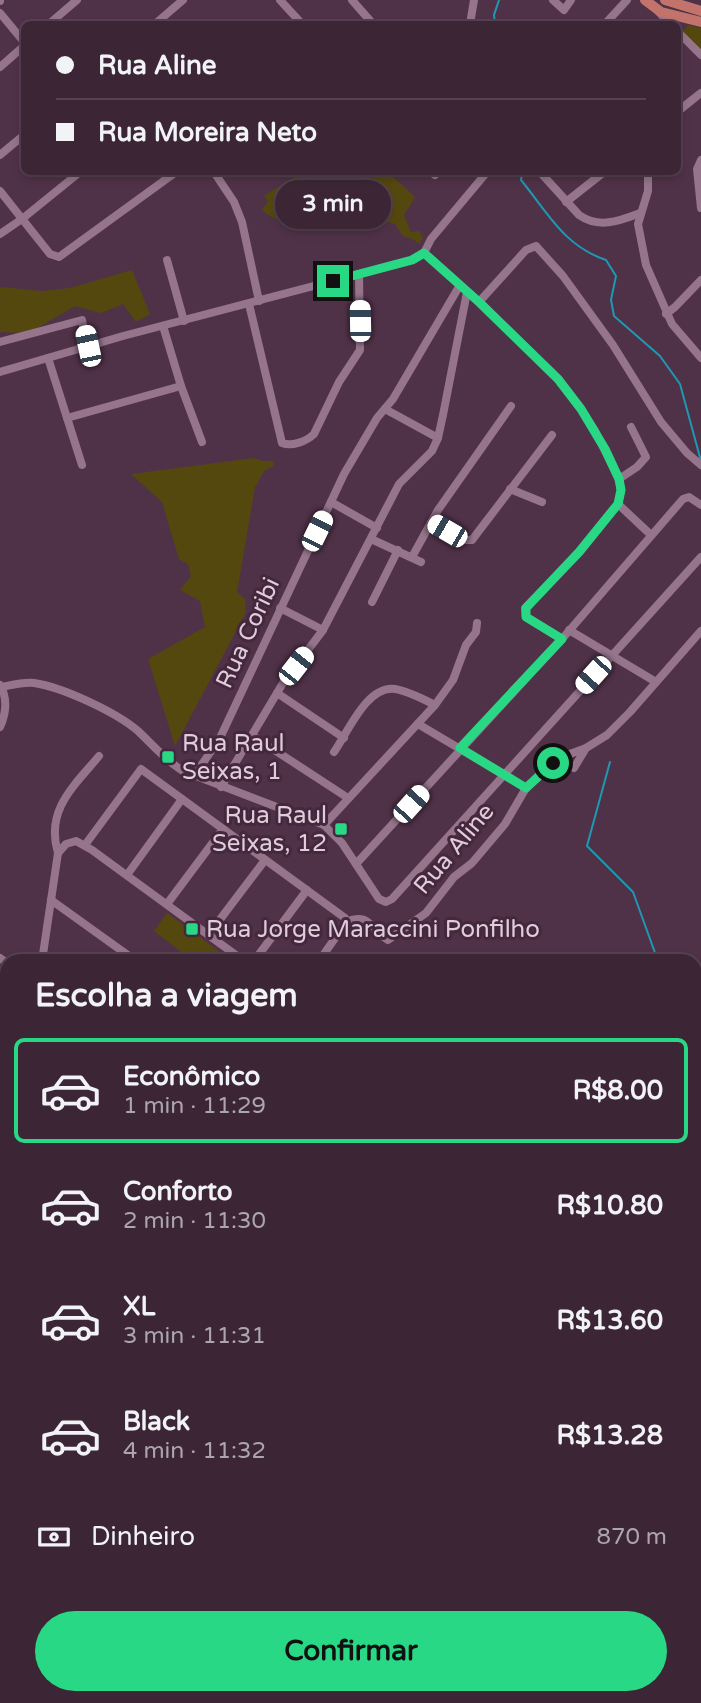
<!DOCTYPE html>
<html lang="pt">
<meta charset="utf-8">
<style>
:root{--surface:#3c2636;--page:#432e3e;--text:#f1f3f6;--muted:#aca5ad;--line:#554351;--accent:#28d885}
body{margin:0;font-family:"Varela Round",sans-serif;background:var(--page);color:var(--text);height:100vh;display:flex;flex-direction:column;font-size:26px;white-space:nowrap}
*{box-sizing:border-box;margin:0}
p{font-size:23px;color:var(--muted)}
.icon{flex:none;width:38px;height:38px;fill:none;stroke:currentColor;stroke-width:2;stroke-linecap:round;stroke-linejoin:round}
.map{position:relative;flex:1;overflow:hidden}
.side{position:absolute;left:0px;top:954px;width:702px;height:751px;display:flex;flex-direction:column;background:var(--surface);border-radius:21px 21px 0 0;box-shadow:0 4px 10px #0003,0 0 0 2px var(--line)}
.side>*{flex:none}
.guide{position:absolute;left:21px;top:21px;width:660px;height:154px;border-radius:10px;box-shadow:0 4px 10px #0003,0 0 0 2px var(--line);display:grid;align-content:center;height:154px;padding:0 35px;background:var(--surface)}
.end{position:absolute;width:32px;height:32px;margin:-16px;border:9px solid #28d885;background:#111;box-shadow:0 0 0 4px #111}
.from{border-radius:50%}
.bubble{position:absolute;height:49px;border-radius:24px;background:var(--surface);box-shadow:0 4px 10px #0003,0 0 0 2px var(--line);font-size:23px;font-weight:700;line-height:49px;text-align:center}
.car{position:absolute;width:21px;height:42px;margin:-21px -10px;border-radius:9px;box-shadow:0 0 5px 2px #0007;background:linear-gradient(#fff 24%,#345 0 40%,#fff 0 76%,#345 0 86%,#fff 0)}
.guide b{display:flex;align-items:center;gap:24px;height:66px;font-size:26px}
.guide b+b{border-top:2px solid var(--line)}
.guide i{width:18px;height:18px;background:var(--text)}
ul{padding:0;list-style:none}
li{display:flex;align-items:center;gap:21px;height:105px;margin:0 14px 10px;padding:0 21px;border:4px solid transparent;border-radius:10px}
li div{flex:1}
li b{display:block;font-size:26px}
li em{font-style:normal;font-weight:700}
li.active{border-color:var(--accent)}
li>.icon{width:63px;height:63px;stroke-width:1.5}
h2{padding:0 35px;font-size:32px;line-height:84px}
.pay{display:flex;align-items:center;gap:18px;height:77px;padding:0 35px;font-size:26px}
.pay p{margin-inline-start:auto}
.action{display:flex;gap:14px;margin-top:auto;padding:14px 35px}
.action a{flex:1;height:80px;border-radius:42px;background:var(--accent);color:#111;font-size:28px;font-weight:700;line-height:80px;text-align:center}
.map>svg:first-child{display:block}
.green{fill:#55480f}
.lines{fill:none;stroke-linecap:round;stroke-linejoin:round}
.stream{stroke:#1d99b3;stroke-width:2}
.river{stroke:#1d99b3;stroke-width:12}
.minor{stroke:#95748c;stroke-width:8}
.major{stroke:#c2746c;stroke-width:10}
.route{stroke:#28d885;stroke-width:9}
.poi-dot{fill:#28d885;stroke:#45283e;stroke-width:2.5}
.labels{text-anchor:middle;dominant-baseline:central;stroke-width:6;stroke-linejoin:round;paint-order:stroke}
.street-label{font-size:24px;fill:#dfcdda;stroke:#45283e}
.poi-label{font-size:24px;fill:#dfcdda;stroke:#45283e;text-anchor:start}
</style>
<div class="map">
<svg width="701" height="1703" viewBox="0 0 701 1703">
<rect width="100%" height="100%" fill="#503248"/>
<g class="green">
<polygon points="688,25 701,28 701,50 682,32"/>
<path d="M 302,172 L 388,172 L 415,197 L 404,215 L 411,232 L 419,231 L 423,238 L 419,244 L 413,239 L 403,236 L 395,224 C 380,220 355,208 341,209 C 309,209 290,235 262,210 L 268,201 L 264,196 Z"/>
<polygon points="132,270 150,314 136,322 123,304 101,313 75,306 29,333 0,332 0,287 42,291 70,288"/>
<polygon points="254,458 263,461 273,461 274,466 265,470 255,487 237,592 245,599 246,612 175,746 148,659 205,627 200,601 180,590 191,576 188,564 179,559 162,502 131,474"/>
<polygon points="167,913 232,961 193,961 154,931"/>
<polygon points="0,1465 7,1471 7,1532 0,1528"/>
</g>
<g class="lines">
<g class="stream">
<polyline points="495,24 494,15 499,0"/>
<path d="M 522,172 L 521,180 C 548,213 564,246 606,260 L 616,276 L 611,300 L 614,316 L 660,356 L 680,384 L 701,461"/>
<polyline points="610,762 587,846 633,892 658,961"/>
<polyline points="695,1540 701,1542"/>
<polyline points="695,1695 701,1697"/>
<polyline points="386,1703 384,1700 390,1698"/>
<polyline points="666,1703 672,1698"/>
</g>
<g class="river">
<polyline points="0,1579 7,1583"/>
<polyline points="282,1698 286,1703"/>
</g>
<g class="minor">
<polyline points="280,0 302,24"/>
<polyline points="352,0 373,24"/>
<polyline points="553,0 564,10 571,0"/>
<polyline points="0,1 0,0"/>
<polyline points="657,10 670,24"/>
<polyline points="0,13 24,42"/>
<polyline points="49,24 77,0"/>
<polyline points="155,24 183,0"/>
<polyline points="470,24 474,0"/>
<polyline points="605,24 627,0"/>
<polyline points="677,31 701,55"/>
<polyline points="0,67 24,46"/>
<polyline points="677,112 701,93"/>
<polyline points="0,155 24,135"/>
<polyline points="701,160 697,169 701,208"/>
<polyline points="214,172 234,202 242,222 259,301"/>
<polyline points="431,172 435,175"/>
<path d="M 540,172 L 579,215 C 599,229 619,221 640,213"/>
<polyline points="648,172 648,191 638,224 646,265 672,324 701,358"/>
<polyline points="0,191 50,254 59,257 176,172"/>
<polyline points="566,202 604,172"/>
<polyline points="0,234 22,219 80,172"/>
<polyline points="424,253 479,302 558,379 581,409 595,431 619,479 621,490 618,504 579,553 525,608 526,617 562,639"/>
<polyline points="167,260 184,321"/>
<polyline points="479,302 526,250 536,246 563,276 613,345 661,422 687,453 701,465"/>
<path d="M 249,304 L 282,443 C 292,447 307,441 314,434 L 339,382 L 360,350 L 359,274"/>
<polyline points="666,314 675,307 701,280"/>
<polyline points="163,326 181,386 202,442"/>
<polyline points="0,342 82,320 87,347"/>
<polyline points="48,358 82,465"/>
<polyline points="0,372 123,336 413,260 424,253 431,239 487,172"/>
<polyline points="385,409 438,438"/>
<polyline points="67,418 181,386"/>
<polyline points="619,479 637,467 646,457 631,427"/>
<polyline points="510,489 542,502"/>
<polyline points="331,502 377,528"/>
<polyline points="618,504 651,535"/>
<polyline points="431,522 462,540 472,540 552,435"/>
<polyline points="371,539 421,562"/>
<polyline points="412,557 438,510 511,406"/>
<polyline points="372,602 398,550"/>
<polyline points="280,608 323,630"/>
<polyline points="569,630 656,682"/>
<path d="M 0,685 C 8,698 6,714 0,727"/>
<path d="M 2,687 C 12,685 23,682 34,683 C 62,687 116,712 138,731 C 153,745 165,760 183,771 L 324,825 L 342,843 L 379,899 L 386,902 L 392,899 L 701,557"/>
<polyline points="277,693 344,738"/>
<polyline points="418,724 526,788"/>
<polyline points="253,736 348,798"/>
<path d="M 334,752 C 348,732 367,685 395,689 C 408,691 423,699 435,705"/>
<polyline points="574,768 586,748"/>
<polyline points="194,776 220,738 344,474 377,418 393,399 460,285"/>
<polyline points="221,787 283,683 323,630 399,484 432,451 438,438 443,415 467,292"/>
<polyline points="324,825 435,705 453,680 466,645 476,632 477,623"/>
<polyline points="85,845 141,769 345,918 345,924 319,961"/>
<path d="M 58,853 C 45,810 74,786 99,756"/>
<polyline points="356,864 562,639 683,499 689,497 701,505"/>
<polyline points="127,875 182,799"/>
<polyline points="51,900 136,961"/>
<polyline points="167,904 223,829"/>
<path d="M 346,922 C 370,912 370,929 388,940 L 426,913 L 454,877 L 472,863 L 505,824 L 526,788 L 559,758 L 586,748 L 607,735 L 630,712 L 701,631"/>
<polyline points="209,934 265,860"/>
<polyline points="0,958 7,963"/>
<polyline points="42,961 58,853 66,844 76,841 92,850 244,961"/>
<polyline points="171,961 179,956 187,961"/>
<polyline points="254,961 307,890"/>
<polyline points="0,1025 7,1030"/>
<polyline points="0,1077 7,1084"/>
<polyline points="0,1155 7,1146"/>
<polyline points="695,1173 701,1175"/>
<polyline points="6,1214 7,1212"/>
<polyline points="0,1249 7,1241"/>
<polyline points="0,1323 7,1314"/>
<polyline points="0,1373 7,1378"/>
<polyline points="0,1568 7,1572"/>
<polyline points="0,1599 7,1603"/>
<polyline points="695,1671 701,1671"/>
<polyline points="0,1675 7,1679"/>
<polyline points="0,1698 7,1688"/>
<polyline points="37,1698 49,1703"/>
<polyline points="600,1703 612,1698"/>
</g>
<g class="major">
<polyline points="645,0 661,12 701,22"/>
<polyline points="665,0 701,11"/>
</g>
</g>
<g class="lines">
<polyline class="route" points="333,281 412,260 424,253 479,302 558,379 581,409 605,449 619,479 621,490 618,504 579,552 526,608 526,617 562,639 460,748 526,788 553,763"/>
</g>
<g class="poi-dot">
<rect x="161" y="750" width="14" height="14" rx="3.5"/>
<rect x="334" y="822" width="14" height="14" rx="3.5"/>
<rect x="185" y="922" width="14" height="14" rx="3.5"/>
</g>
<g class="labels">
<g class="street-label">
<text transform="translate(248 633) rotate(-65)">Rua Coribi</text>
<text transform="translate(454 849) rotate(-50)">Rua Aline</text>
</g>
<g class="poi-label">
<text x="182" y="743">Rua Raul<tspan x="182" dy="28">Seixas, 1</tspan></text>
<text x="327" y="815" text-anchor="end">Rua Raul<tspan x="327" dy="28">Seixas, 12</tspan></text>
<text x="206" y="929">Rua Jorge Maraccini Ponfilho</text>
</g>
</g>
</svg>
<i class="end from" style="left:553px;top:763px"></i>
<i class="end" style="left:333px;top:281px"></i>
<div class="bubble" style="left:275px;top:180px;width:116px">3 min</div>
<i class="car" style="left:360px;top:321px;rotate:359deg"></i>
<i class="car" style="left:88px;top:346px;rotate:348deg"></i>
<i class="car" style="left:317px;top:531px;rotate:26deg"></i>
<i class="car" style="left:447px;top:531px;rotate:300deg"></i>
<i class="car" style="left:296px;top:666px;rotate:38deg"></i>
<i class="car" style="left:593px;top:675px;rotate:222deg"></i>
<i class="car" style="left:411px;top:804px;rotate:42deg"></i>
<div class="guide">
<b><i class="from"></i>Rua Aline</b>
<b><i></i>Rua Moreira Neto</b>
</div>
<section class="side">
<h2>Escolha a viagem</h2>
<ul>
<li class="active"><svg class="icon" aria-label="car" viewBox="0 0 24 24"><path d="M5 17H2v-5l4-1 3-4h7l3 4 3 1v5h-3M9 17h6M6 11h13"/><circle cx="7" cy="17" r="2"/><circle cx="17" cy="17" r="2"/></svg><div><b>Econômico</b><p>1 min · 11:29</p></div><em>R$8.00</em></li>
<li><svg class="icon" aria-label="car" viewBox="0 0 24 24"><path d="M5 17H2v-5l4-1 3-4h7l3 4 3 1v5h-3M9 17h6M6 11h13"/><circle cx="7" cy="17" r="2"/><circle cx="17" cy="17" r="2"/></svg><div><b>Conforto</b><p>2 min · 11:30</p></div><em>R$10.80</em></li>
<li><svg class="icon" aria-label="car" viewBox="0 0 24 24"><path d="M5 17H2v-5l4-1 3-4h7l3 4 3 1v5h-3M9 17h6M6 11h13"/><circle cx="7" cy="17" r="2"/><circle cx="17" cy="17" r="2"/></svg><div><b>XL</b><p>3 min · 11:31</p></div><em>R$13.60</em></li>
<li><svg class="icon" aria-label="car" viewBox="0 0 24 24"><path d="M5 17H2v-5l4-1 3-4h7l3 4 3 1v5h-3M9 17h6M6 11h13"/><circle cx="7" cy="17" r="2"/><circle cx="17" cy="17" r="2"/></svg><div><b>Black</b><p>4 min · 11:32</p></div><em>R$13.28</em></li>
</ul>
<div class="pay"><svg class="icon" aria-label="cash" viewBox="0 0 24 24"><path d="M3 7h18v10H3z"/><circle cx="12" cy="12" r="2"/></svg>Dinheiro<p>870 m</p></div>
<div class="action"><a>Confirmar</a></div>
</section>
</div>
